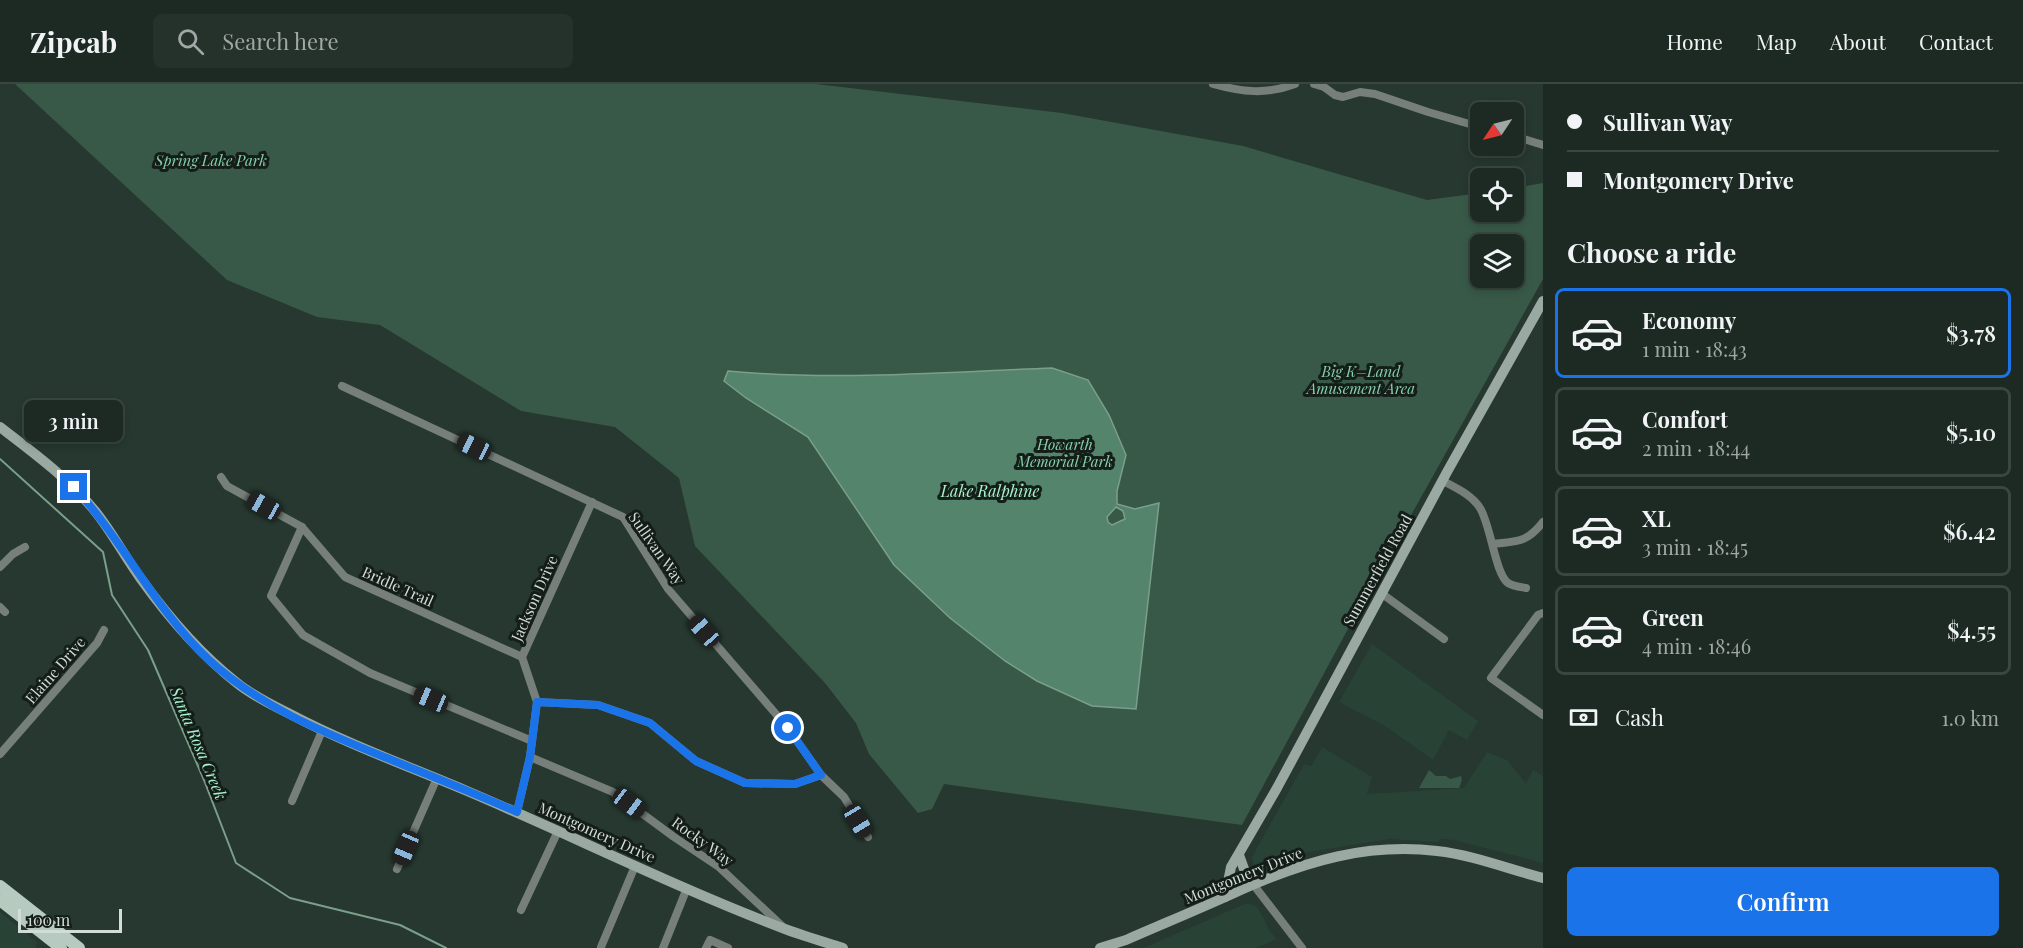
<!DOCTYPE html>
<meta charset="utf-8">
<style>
:root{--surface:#1c2a23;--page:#25322b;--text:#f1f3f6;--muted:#a0a7a6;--line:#3a4641;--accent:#1a73e8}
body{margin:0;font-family:"Playfair Display",serif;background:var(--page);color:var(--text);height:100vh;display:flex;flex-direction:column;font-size:22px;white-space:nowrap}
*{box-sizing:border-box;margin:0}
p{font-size:20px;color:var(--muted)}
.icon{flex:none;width:33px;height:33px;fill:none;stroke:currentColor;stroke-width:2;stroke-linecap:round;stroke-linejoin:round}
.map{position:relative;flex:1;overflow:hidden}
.panel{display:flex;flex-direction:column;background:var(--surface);width:480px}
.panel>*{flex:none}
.hud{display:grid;align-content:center;height:132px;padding:0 24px;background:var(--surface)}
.needle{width:39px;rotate:235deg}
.buttons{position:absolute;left:1470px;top:18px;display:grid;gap:12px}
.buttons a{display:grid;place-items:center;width:54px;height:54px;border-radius:9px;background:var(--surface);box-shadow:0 3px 9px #0003,0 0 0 2px var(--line);font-size:30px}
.scale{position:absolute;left:18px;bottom:15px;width:104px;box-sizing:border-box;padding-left:6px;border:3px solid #d2ddd7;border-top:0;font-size:16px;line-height:21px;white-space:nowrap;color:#d2ddd7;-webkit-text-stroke:4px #151d19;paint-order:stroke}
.end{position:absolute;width:27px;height:27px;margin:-14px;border:8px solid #1a73e8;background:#fff;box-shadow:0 0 0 3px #fff}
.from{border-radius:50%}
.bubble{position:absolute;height:42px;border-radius:9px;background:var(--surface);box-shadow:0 3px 9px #0003,0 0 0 2px var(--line);font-size:20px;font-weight:600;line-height:42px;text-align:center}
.car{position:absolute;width:18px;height:36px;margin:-18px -9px;border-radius:8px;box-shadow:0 0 4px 2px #0007;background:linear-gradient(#222 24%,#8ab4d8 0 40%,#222 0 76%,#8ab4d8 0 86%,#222 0)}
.hud b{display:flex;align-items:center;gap:21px;height:57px;font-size:22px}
.hud b+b{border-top:2px solid var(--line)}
.hud i{width:15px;height:15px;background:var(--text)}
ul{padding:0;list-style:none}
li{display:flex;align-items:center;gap:18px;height:90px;margin:0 12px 9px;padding:0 12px;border:3px solid var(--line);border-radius:9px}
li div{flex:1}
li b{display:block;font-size:22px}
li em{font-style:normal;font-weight:600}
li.on{border-color:var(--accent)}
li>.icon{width:54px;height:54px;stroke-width:1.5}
h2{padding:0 24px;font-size:27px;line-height:72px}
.pay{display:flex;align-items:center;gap:15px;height:66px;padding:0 24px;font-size:22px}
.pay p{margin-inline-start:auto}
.action{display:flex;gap:12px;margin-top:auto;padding:12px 24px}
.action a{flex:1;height:69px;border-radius:9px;background:var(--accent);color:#fff;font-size:24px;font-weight:600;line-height:69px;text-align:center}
header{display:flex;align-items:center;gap:36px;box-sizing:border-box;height:84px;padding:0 30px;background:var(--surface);border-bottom:2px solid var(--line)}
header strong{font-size:28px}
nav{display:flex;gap:33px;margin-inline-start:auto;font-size:21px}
.search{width:420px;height:54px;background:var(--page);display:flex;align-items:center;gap:15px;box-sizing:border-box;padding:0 21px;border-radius:9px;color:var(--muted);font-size:22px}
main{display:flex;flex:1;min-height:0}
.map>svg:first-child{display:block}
.built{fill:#284235}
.green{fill:#385948;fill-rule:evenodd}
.water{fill:#54846b;stroke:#7a9f8b;stroke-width:1.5;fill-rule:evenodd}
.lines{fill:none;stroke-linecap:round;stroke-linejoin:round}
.stream{stroke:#7a9f8b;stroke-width:2}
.street{stroke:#767f7a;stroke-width:8}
.secondary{stroke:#9aa9a1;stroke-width:10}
.primary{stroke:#b7cabf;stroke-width:12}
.route{stroke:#1a73e8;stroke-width:8}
.labels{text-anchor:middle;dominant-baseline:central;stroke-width:6;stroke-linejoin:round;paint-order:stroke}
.park-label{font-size:15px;font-style:italic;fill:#84d1ab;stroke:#151d19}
.street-label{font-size:15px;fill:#d2ddd7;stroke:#151d19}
.water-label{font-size:16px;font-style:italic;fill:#a6f4cc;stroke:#151d19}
</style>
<header>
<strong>Zipcab</strong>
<div class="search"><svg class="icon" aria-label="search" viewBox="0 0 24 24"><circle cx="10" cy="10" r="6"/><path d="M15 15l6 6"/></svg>Search here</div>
<nav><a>Home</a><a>Map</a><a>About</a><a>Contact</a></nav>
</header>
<main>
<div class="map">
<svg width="1543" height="864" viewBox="0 0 1543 864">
<rect width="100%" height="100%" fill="#26382f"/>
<g class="built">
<polygon points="1372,560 1478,637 1467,656 1449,646 1433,676 1385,642 1339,618"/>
<polygon points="1322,663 1372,693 1367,710 1464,704 1487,668 1507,676 1526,699 1533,686 1543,692 1543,779 1454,756 1441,755 1438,758 1390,755 1296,770 1257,783 1253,779 1252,773 1304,680 1311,682"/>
<polygon points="1247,819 1256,822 1261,829 1269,846 1277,855 1256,864 1143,864"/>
<polygon points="0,828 37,858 36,864 0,864"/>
</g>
<g class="green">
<path d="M 15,0 L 816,0 L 1062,29 L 1243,62 L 1427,116 L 1480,109 L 1480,128 L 1514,128 L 1514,104 L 1543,99 L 1543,195 L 1362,519 L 1242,741 L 944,700 L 932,725 L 918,729 L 869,670 L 856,639 L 825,599 L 695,462 L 679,394 L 615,343 L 521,327 L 380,241 L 317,233 L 227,196 ZM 1480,160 L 1514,160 L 1514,194 L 1480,194 Z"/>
<polygon points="1429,686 1436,692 1446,692 1450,695 1461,692 1462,696 1459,704 1419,704"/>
</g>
<path class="water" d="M 1052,284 L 1088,296 L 1109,331 L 1126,371 L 1117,407 L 1117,420 L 1135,425 L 1159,419 L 1136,625 L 1092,622 L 1037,597 L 1005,577 L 950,534 L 894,481 L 808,353 L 746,314 L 724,297 L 728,287 C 836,297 944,288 1052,284 ZM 1116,423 L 1123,427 L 1125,435 L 1112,441 L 1108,438 L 1107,433 Z"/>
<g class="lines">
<polyline class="stream" points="0,375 103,468 112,511 148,566 204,696 236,779 290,814 400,841 446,864"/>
<g class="street">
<path d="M 1213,0 C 1242,8 1266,11 1295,0"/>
<polyline points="1314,0 1324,3 1335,11 1343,13 1360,8 1375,10 1428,28 1480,43"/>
<polyline points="1514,52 1543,61"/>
<polyline points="342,302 623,433 668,505 788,644 821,691 844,713 868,753"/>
<polyline points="221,393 227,402 302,443 345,493 522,573"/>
<path d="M 1443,397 C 1456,404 1472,411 1480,424 C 1491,442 1495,489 1508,499 C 1512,502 1520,503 1526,504"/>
<polyline points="302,443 271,512 303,551 370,589 532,657"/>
<path d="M 1493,460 C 1517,457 1527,459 1543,438"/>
<polyline points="0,483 13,470 25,463"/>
<polyline points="1381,509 1444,555"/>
<polyline points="0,523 5,528"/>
<polyline points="1543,529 1538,531 1491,594 1543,631"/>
<polyline points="537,618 598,621 650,639 696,677 745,699 795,700 821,691"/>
<polyline points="0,670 97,559 104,546"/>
<polyline points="530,673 613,708 674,753 719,783 782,842"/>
<polyline points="292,717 322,647"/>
<polyline points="517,728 530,673 537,618 522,573 592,418"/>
<polyline points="397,785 437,694"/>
<polyline points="1253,800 1302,864"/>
<polyline points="521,826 558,747"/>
<polyline points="601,863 635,782"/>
<polyline points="663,864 687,804"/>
<polyline points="706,864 710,856 728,864"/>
</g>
<g class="secondary">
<path d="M 0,343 C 34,369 68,394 95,427 C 112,448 125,473 141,495 C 169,534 199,569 237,599 C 253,612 272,621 290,630 C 347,660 408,682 467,707 C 573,752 677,804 785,845 C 804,852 824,858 843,864"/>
<polyline points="1239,771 1244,785 1253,800"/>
<polyline points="1225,813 1231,783 1277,704 1447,388 1543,217"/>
<path d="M 1100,864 L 1126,856 C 1165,839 1204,823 1243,805 C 1306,777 1367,759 1437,767 C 1473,771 1508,785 1543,794"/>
</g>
<g class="primary">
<polyline points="0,802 79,864"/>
<polyline points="0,816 61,864"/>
</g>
</g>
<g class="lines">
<path class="route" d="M 74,403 C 123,457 155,525 208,575 C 261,625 333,652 399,679 C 439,695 478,711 517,728 L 530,673 L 537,618 L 598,621 L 650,639 L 696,677 L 745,699 L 795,700 L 821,691 L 788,644"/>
</g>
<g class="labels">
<g class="park-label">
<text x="211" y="76">Spring Lake Park</text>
<text x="1361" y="287">Big K–Land<tspan x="1361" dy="17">Amusement Area</tspan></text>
<text x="1065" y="360">Howarth<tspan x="1065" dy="17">Memorial Park</tspan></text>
</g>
<g class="street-label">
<text transform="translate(657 464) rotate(55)">Sullivan Way</text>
<text transform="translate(1377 486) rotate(-61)">Summerfield Road</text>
<text transform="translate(398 502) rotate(24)">Bridle Trail</text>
<text transform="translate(534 514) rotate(-66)">Jackson Drive</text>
<text transform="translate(55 586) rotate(-49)">Elaine Drive</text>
<text transform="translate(597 748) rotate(24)">Montgomery Drive</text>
<text transform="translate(703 757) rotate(36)">Rocky Way</text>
<text transform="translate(1243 791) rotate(-22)">Montgomery Drive</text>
</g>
<g class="water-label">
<text x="990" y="406">Lake Ralphine</text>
<text transform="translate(199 659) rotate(67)">Santa Rosa Creek</text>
</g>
</g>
</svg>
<div class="buttons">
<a><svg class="needle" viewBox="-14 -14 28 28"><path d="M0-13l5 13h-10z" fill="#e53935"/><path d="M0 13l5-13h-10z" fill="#a0a7a6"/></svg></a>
<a><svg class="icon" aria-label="locate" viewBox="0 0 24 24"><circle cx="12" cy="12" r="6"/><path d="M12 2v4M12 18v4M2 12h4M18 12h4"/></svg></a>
<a><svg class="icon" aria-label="layers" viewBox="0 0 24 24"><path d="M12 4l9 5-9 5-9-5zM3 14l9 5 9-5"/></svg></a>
</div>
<div class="scale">100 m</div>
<i class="end from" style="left:788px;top:644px"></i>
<i class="end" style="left:74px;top:403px"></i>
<div class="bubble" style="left:24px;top:316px;width:99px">3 min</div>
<i class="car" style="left:474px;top:363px;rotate:295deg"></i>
<i class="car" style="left:264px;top:422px;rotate:299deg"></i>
<i class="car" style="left:704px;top:547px;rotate:319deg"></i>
<i class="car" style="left:431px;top:615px;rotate:293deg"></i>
<i class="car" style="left:629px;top:719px;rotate:127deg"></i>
<i class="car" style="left:858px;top:737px;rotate:149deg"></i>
<i class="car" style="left:406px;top:764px;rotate:203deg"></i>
</div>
<section class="panel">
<div class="hud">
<b><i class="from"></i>Sullivan Way</b>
<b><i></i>Montgomery Drive</b>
</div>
<h2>Choose a ride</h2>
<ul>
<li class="on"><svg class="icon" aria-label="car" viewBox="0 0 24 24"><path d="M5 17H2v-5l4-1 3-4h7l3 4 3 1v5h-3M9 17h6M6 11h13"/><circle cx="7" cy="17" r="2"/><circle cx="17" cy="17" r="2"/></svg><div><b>Economy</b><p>1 min · 18:43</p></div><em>$3.78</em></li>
<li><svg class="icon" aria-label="car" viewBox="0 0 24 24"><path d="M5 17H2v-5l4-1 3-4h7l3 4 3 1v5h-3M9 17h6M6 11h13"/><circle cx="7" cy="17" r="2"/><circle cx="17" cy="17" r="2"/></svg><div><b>Comfort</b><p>2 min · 18:44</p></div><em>$5.10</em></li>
<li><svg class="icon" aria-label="car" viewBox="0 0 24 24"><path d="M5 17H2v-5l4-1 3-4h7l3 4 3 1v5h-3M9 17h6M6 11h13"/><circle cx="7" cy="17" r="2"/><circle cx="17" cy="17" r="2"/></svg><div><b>XL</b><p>3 min · 18:45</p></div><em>$6.42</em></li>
<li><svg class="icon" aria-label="car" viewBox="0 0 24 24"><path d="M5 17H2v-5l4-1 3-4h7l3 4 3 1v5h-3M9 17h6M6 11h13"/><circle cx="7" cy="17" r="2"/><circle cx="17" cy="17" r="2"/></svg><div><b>Green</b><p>4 min · 18:46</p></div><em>$4.55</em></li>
</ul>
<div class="pay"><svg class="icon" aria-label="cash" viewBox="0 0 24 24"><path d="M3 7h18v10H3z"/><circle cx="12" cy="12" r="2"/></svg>Cash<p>1.0 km</p></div>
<div class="action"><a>Confirm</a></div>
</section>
</main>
